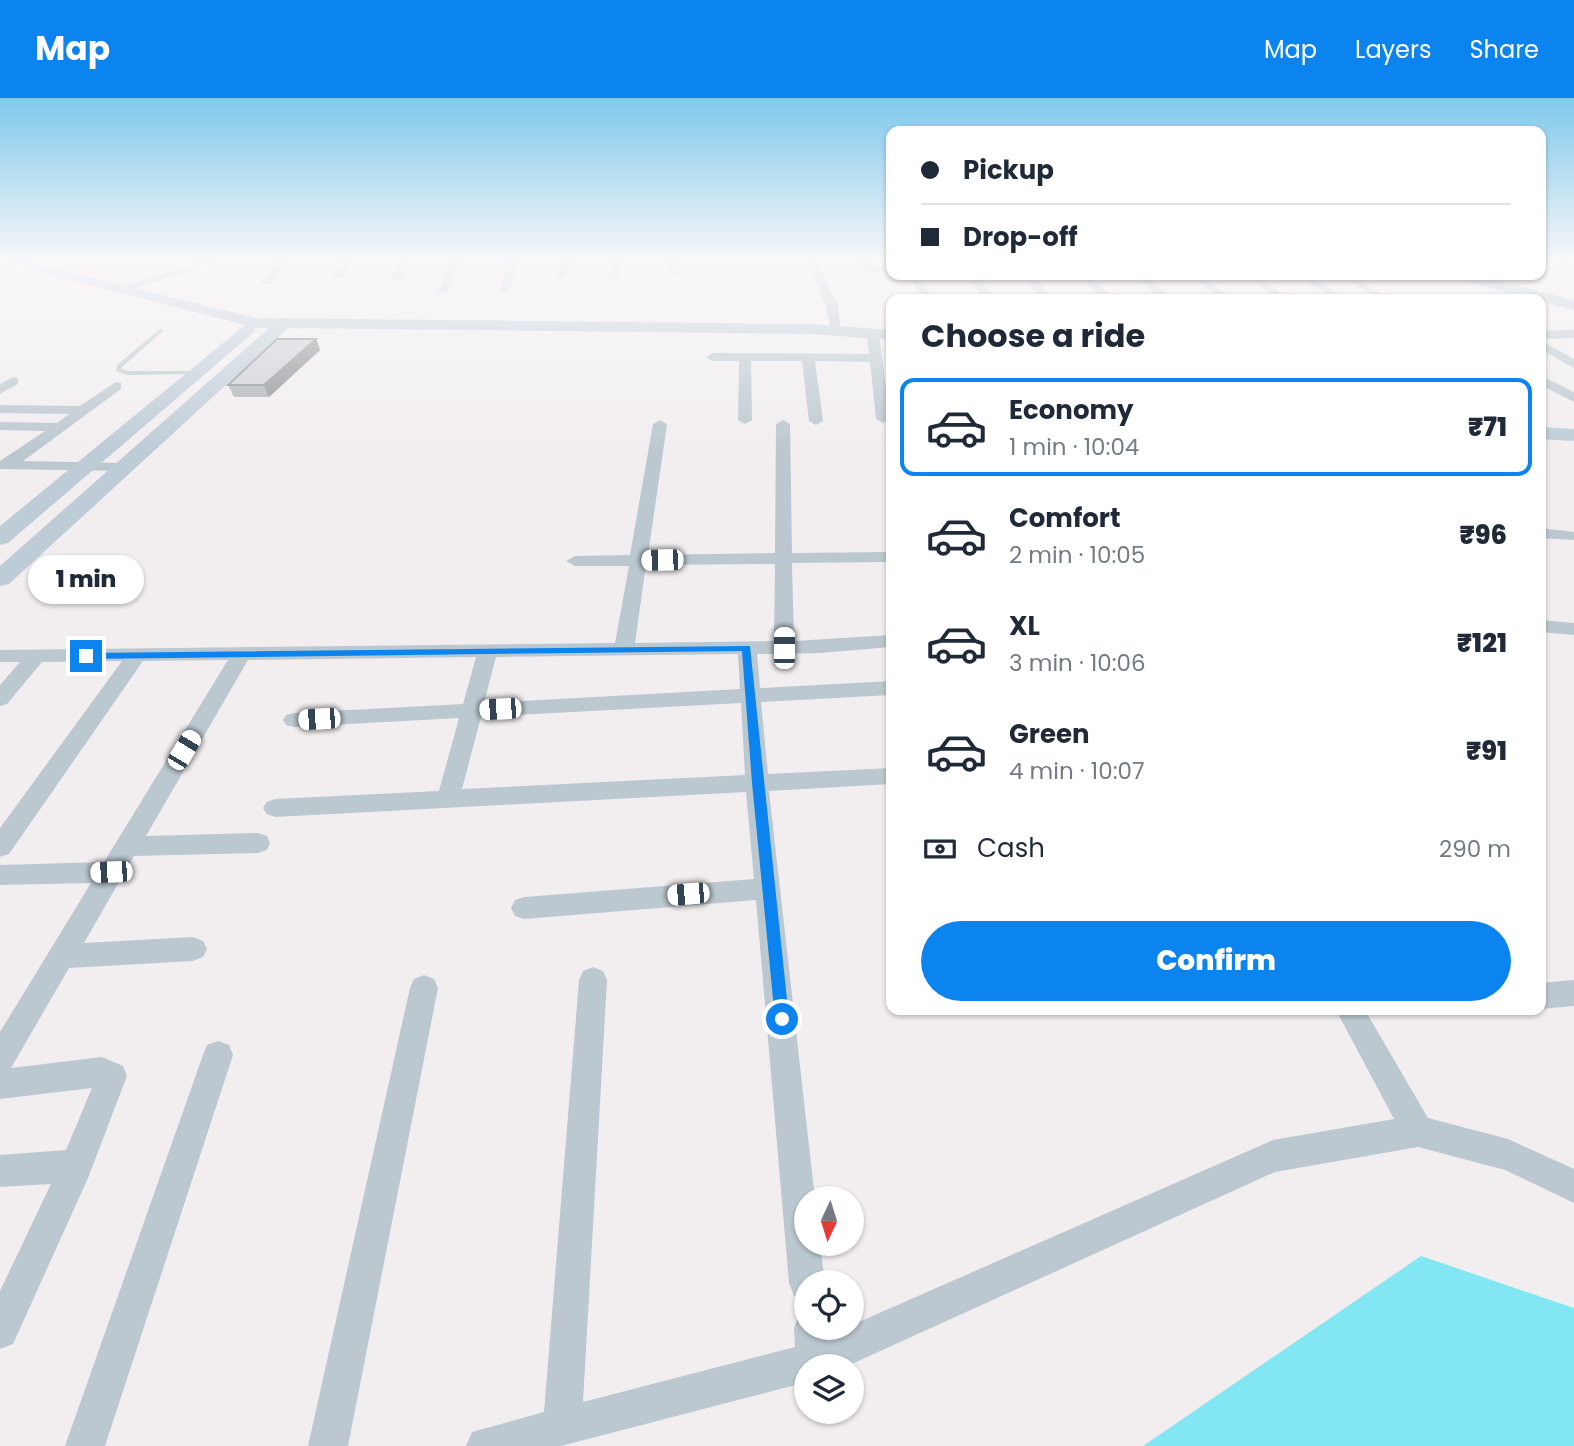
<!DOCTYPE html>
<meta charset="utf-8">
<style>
:root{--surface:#fff;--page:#f2f2f3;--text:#1f2937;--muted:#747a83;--line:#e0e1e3;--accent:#0b84ef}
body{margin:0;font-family:Poppins,sans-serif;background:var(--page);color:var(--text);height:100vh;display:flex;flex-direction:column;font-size:26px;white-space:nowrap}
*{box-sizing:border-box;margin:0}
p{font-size:23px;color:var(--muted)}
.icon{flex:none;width:38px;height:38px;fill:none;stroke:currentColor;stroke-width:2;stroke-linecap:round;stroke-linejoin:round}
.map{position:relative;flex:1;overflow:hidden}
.side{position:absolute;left:886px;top:196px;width:660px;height:721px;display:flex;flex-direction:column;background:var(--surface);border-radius:14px;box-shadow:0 2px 5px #0004}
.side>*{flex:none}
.top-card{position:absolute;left:886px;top:28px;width:660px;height:154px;border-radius:14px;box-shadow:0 2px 5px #0004;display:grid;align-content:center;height:154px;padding:0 35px;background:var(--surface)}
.needle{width:46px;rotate:184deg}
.tools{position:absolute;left:794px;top:1088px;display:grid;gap:14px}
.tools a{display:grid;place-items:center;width:70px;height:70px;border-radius:50%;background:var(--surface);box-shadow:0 2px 5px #0004;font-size:35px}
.end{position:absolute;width:32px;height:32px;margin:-16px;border:9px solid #0b84ef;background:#fff;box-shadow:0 0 0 4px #fff}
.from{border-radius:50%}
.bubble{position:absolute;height:49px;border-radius:24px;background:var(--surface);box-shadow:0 2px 5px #0004;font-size:23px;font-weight:800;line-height:49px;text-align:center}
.car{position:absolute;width:21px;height:42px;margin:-21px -10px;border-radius:9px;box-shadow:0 0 5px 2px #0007;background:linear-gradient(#fff 24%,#345 0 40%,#fff 0 76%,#345 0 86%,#fff 0)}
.top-card b{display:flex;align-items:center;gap:24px;height:66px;font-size:26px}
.top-card b+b{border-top:2px solid var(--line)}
.top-card i{width:18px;height:18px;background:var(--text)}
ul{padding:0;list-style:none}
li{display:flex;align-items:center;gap:21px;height:98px;margin:0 14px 10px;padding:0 21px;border:4px solid transparent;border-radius:14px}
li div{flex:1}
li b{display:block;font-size:26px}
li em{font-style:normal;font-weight:800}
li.current{border-color:var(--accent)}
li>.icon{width:63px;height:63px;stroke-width:1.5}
h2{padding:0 35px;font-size:32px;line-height:84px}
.pay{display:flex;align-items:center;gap:18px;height:77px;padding:0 35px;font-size:26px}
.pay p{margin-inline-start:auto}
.action{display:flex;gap:14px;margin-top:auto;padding:14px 35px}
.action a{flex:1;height:80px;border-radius:42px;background:var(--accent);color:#fff;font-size:28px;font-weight:800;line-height:80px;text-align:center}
header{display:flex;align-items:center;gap:42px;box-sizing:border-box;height:98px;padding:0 35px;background:var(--accent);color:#fff}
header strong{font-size:33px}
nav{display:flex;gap:38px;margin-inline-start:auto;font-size:24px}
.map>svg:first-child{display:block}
.water{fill:#83e6f3}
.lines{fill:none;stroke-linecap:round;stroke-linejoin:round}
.lane{fill:#bbc8cf;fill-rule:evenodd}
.street{fill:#bbc8cf;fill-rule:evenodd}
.secondary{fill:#beccd7;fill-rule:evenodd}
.primary{fill:#acc2d0;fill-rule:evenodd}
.wall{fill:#aeb1b6}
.shaded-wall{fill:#8d9094}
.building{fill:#caced4;stroke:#8d9094;stroke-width:2}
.route{fill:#0b84ef}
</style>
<header>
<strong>Map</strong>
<nav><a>Map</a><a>Layers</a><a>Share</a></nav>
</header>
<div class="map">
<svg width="1574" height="1348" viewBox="0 0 1574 1348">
<rect width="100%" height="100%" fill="#f2eeef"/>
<polygon class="water" points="1421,1158 1574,1210 1574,1348 1143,1348"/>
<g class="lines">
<g class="lane">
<polygon points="1565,164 1574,167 1574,169 1560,165"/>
<polygon points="161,230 163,233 122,269 121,271 128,273 195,273 198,275 197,276 127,277 116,273 117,267"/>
</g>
<g class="street">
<polygon points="201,164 218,164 122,194 113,192"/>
<polygon points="277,164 288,164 270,186 262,186 261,184"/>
<polygon points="342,164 352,164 342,180 334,180 333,178"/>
<polygon points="399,164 409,164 400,182 392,182 391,180"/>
<polygon points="451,164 461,164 447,195 439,195 438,193"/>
<polygon points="508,164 518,164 510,191 505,194 500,191"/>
<polygon points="563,164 573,164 564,180 556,180 555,178"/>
<polygon points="614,164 624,164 618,178 613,181 608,178"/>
<polygon points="670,164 680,164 677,179 668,177"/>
<polygon points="807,164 817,164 838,207 841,237 831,234 826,207"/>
<polygon points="858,164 869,164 873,170 891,169 891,175 866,175"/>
<polygon points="908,177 918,177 932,201 922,201"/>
<polygon points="966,177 976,177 995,201 984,201"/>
<polygon points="1022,177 1032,177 1053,201 1042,201"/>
<polygon points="1078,177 1089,177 1115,201 1103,201"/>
<polygon points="1134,177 1145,177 1173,201 1161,201"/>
<polygon points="1190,177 1201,177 1233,201 1220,201"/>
<polygon points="1246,177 1257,177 1291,201 1278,201"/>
<polygon points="1298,177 1310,177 1345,201 1332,201"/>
<polygon points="1339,177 1351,177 1383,197 1374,199"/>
<polygon points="873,232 879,236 890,321 883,325 876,321 870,264 815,263 823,323 816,327 809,323 802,263 751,263 752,322 745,326 738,322 739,263 712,263 706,259 712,255 869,256 867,236"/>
<polygon points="1574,232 1574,240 1540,241 1540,233"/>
<polygon points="1540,242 1574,261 1574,270 1540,251"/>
<polygon points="13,279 18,280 18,286 0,296 0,286"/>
<polygon points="1548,281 1574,294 1574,304 1543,288 1543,282"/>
<polygon points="116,284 121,285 121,291 23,363 123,365 131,370 128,373 0,371 0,363 45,333 0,332 0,324 57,325 69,316 0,315 0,307 80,308"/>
<path d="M 660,322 L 667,326 L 648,457 L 775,455 L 776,326 L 783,322 L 790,326 L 792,455 L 891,454 L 891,464 L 792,465 L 794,543 L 891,537 L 891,549 L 820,555 L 757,556 L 760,590 L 891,583 L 891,597 L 761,604 L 768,676 L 891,670 L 891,686 L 769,693 L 815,1101 L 807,1101 L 807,1146 L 820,1146 L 825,1185 L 807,1185 L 807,1203 L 794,1198 L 789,1185 L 756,802 L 524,821 L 515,818 L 511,810 L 515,802 L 524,799 L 754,781 L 746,694 L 275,719 L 267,716 L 263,710 L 267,704 L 275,701 L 439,693 L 459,620 L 294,629 L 286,627 L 283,622 L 286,617 L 294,615 L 463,606 L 476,559 L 248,562 L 146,738 L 258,735 L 267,738 L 270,745 L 267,752 L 258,755 L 134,758 L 84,845 L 193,839 L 203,843 L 207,851 L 203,859 L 193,863 L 69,870 L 11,970 L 102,959 L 123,968 L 127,978 L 88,1080 L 13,1246 L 0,1251 L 0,1193 L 51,1086 L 0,1089 L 0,1057 L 66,1052 L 92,990 L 0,1001 L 0,934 L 91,785 L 0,787 L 0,767 L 104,764 L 228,562 L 143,563 L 9,756 L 0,759 L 0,730 L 122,563 L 42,564 L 7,606 L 0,608 L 0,587 L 20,564 L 0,564 L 0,552 L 615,545 L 629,468 L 575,468 L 566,463 L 575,458 L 630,457 L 653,326 ZM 775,466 L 774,543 L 635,545 L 646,467 ZM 738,556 L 740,591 L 484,605 L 496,559 ZM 741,605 L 745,677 L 462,691 L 481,619 Z"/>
<polygon points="1540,430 1574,434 1574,442 1540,440"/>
<polygon points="1540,522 1574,525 1574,537 1540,534"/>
<polygon points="593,869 603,873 607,882 583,1304 795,1249 794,1230 799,1217 807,1214 807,1230 830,1230 831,1237 852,1230 852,1227 1273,1042 1394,1021 1336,912 1365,912 1428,1020 1508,1041 1574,1071 1574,1105 1505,1072 1418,1049 1275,1074 845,1269 807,1269 807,1284 561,1348 466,1348 472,1334 544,1314 579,882 583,873"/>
<polygon points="424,877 434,881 438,890 348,1348 308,1348 410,890 414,881"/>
<polygon points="1574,882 1574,908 1540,911 1540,885"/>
<polygon points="218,943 229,947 233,957 105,1348 65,1348 203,957 207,947"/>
</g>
<g class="secondary">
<polygon points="1,164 27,164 256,220 811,226 891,232 891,242 811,236 288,230 9,486 0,488 0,468 269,230 255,230 254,234 8,445 0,447 0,428 245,227"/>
<polygon points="1540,329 1574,331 1574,343 1540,341"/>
</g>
<polygon class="primary" points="1450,177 1476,177 1574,202 1574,212 1452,180"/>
</g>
<polygon class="wall" points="316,241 320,252 269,299 234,299 228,287"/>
<polygon class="shaded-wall" points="316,241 320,252 269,299 264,287"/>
<polygon class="building" points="277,241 316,241 264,287 228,287"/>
<linearGradient id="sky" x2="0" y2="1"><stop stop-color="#7fc8ec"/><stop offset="0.46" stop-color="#f9f7f8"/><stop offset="1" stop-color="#f9f7f8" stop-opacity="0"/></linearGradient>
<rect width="1574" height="353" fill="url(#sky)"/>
<polygon class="route" points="750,548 789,921 782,928 775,921 752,685 742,553 86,561 81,558 86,555"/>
</svg>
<div class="tools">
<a><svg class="needle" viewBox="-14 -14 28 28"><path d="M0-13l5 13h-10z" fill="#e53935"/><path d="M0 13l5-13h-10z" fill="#747a83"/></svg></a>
<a><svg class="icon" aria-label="locate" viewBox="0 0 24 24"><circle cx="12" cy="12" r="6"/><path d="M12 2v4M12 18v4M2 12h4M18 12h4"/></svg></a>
<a><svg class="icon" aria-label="layers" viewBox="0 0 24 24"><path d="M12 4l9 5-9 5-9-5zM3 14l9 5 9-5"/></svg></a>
</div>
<i class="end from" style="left:782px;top:921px"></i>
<i class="end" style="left:86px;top:558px"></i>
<div class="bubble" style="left:28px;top:457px;width:116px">1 min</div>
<i class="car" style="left:662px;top:462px;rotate:269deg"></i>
<i class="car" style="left:784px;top:550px;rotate:0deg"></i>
<i class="car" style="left:500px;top:611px;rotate:267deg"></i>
<i class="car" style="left:319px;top:621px;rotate:267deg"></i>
<i class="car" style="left:184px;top:652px;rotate:31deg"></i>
<i class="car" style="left:111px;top:774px;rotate:268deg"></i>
<i class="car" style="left:688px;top:796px;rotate:265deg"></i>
<div class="top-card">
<b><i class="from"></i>Pickup</b>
<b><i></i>Drop-off</b>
</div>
<section class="side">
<h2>Choose a ride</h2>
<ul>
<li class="current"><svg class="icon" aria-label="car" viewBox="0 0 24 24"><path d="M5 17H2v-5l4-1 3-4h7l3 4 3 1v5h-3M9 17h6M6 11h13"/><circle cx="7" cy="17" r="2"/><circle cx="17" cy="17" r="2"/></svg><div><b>Economy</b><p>1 min · 10:04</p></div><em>₹71</em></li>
<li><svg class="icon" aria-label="car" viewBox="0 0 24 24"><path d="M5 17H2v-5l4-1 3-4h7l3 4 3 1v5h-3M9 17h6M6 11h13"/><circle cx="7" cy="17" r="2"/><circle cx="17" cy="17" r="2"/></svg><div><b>Comfort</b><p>2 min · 10:05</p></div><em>₹96</em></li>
<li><svg class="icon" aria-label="car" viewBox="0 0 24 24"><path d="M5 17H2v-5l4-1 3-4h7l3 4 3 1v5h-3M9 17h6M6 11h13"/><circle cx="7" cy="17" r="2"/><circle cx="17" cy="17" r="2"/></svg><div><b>XL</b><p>3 min · 10:06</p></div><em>₹121</em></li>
<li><svg class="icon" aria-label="car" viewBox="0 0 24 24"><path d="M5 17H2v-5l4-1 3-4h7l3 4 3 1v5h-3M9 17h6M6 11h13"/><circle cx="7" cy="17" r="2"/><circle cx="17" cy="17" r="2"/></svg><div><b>Green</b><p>4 min · 10:07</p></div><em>₹91</em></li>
</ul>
<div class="pay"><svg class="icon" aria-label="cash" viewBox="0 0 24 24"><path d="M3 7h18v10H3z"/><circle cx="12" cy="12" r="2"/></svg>Cash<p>290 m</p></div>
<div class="action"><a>Confirm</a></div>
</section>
</div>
